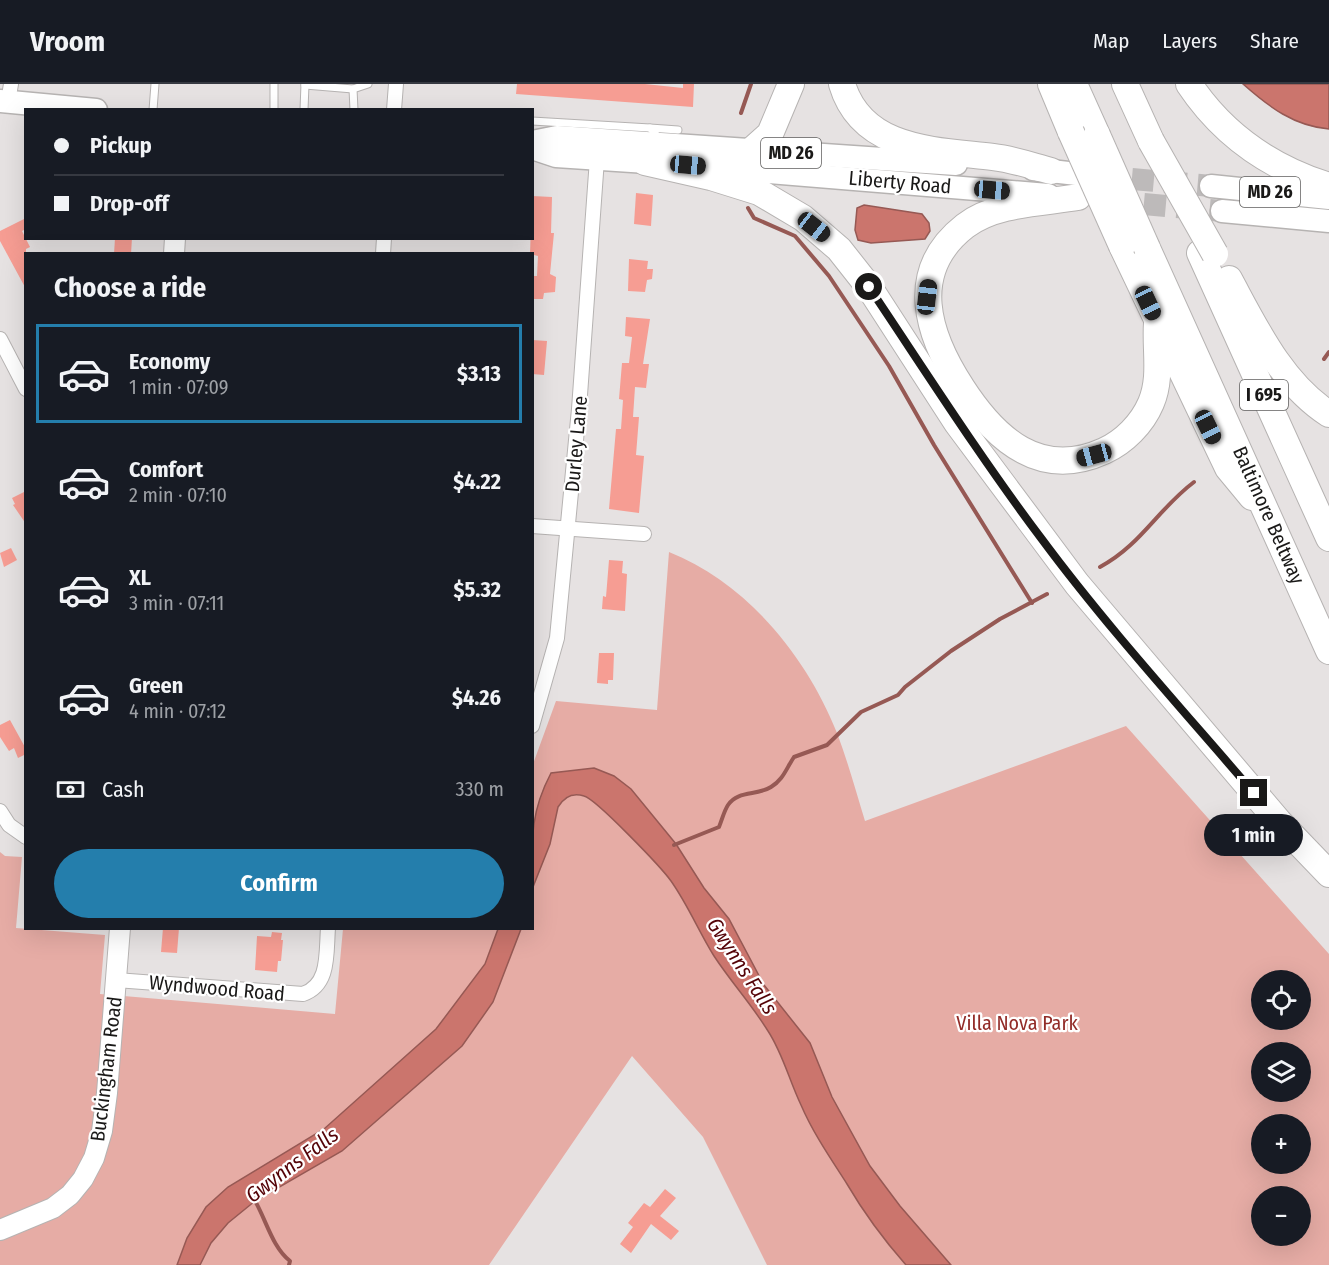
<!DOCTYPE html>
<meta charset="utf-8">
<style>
:root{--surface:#171b24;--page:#20242c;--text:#f1f3f6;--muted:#9ea1a6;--line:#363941;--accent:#247eac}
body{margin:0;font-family:"Fira Sans Condensed",sans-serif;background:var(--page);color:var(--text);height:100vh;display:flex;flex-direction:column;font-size:22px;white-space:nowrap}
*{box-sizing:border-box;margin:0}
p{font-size:20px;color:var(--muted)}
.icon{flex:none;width:33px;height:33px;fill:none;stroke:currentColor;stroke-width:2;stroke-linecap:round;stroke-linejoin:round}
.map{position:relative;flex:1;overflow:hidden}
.side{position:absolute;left:24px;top:168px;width:510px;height:678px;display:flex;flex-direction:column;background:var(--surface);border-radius:0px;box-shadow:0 6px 24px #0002}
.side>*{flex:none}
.guide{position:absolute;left:24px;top:24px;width:510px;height:132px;border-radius:0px;box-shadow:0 6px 24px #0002;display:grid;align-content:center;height:132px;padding:0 30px;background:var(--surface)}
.buttons{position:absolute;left:1251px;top:886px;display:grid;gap:12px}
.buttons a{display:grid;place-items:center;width:60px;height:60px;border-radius:50%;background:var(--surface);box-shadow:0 6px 24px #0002;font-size:30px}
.end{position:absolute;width:27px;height:27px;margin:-14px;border:8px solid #1a1918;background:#fff;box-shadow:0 0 0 3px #fff}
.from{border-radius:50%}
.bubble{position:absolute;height:42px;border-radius:21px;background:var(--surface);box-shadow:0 6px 24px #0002;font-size:20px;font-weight:700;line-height:42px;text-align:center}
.car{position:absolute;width:18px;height:36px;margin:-18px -9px;border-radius:8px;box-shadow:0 0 4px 2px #0007;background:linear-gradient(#222 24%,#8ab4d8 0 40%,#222 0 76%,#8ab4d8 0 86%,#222 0)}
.guide b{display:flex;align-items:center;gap:21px;height:57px;font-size:22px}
.guide b+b{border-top:2px solid var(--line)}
.guide i{width:15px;height:15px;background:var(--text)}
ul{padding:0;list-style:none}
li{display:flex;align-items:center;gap:18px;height:99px;margin:0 12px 9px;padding:0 18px;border:3px solid transparent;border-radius:0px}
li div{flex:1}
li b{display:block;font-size:22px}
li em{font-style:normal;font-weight:700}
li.on{border-color:var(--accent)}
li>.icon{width:54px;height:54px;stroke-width:1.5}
h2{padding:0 30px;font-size:27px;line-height:72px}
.pay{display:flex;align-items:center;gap:15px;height:66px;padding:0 30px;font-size:22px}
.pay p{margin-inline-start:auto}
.cta{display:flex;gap:12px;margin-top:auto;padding:12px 30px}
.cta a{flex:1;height:69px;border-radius:36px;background:var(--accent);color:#fff;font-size:24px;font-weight:700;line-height:69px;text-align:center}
header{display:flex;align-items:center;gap:36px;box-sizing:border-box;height:84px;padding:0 30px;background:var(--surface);border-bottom:2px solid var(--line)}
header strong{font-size:28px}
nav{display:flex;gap:33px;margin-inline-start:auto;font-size:21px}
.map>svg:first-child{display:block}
.green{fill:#e6aca5;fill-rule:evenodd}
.water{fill:#cb756d;stroke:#965954;stroke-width:1.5}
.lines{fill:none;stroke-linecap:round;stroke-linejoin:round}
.stream{stroke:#965954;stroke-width:4}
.building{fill:#f69d93}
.primary-tunnel{stroke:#bdbaba;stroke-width:22;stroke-dasharray:22 11;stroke-linecap:butt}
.lane-casing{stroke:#b6b3b2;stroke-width:9}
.street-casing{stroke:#b6b3b2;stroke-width:16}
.secondary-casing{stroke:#b6b3b2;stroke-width:22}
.primary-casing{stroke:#b6b3b2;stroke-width:25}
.highway-casing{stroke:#b6b3b2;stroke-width:28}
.lane{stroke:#fff;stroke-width:7}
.street{stroke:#fff;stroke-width:14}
.secondary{stroke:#fff;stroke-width:20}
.primary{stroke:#fff;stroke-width:22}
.highway{stroke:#fff;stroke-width:26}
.highway-bridge-casing{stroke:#b6b3b2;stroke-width:28;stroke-linecap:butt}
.highway-bridge{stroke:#fff;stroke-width:26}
.route{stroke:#1a1918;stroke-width:8}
.labels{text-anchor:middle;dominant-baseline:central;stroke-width:4.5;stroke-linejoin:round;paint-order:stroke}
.shield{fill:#fff;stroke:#5f5e5d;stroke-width:1.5}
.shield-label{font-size:18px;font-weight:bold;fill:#1a1918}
.street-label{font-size:20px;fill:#1a1918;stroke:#fff}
.park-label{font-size:20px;fill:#922c28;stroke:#fff}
.water-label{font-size:21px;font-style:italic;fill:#540307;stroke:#fff}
</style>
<header>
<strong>Vroom</strong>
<nav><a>Map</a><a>Layers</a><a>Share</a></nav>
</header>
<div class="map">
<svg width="1329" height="1181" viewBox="0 0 1329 1181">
<rect width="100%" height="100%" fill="#e6e2e2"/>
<path class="green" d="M 669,468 C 746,498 807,573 837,649 C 848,678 856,708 865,737 L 1126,642 L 1329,870 L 1329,1181 L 767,1181 L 703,1053 L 632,972 L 489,1181 L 0,1181 L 0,768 L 5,772 L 22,773 L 16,844 L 105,851 L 100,910 L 335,930 L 343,845 L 532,844 L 533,680 L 556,617 L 657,626 ZM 1262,897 L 1300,897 L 1300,936 L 1262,936 ZM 1262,969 L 1300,969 L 1300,1008 L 1262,1008 ZM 1262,1041 L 1300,1041 L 1300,1080 L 1262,1080 ZM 1262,1113 L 1300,1113 L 1300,1152 L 1262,1152 Z"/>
<g class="water">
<path d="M 1243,0 L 1329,0 L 1329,45 C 1294,42 1269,23 1243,0 Z"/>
<polygon points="864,121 922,130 929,139 930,147 925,155 871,159 858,156 855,146 857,124"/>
<path d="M 594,684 L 614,692 L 631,705 L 676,760 L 704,804 L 729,835 L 764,901 L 810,959 L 832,1013 L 870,1082 L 900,1122 L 951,1181 L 906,1181 C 884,1156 864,1129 847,1100 C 831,1075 813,1049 801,1021 C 789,996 783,970 768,947 C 752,921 731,898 714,872 C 699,848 688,821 671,797 C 661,783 596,715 584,712 C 572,708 564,713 558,723 L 550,760 L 533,803 C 532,757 529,731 551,689 Z"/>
<polygon points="498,845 521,845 493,918 462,962 342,1067 255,1117 228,1139 211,1159 200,1181 177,1181 187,1154 206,1123 228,1103 324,1045 436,945 485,880"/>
</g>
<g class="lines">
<g class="stream">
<polyline points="741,29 751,0"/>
<polyline points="748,124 754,134 795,152 829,192 889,282 934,361 1032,519"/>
<polyline points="1324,275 1329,268"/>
<path d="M 1100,483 C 1141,461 1157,426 1194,398"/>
<path d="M 674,761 L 719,743 C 722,736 724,727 728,721 C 738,706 757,712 771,703 C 783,696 786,685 794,673 L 827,661 L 861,628 L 898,611 L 905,603 L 951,567 L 1000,535 L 1047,510"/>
<path d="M 254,1115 C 266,1135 272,1163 290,1177 L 289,1181"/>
</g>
</g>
<g class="building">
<polygon points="517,0 645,0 683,4 683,0 694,0 693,23 516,10"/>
<polygon points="636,109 653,111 651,142 634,140"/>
<polygon points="532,112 552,113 551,149 554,149 550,190 556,193 555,208 544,209 543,215 532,215 532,192 537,192 538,172 530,170"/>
<polygon points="26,134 26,145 22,147 30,163 26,165 26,205 0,157 0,147"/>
<polygon points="115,154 132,154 131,170 114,170"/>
<polygon points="629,175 648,177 647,185 653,185 652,195 647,196 645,208 628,207"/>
<polygon points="626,233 650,235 643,280 649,280 646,304 635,303 633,333 639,333 636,371 644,372 639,429 609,425 616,345 621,345 623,316 619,315 622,279 629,279 632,253 625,252"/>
<polygon points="532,256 547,257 544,291 532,290"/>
<polygon points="26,407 26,440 13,421 15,420 12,414"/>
<polygon points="11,464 17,476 4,483 0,469"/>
<polygon points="609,476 623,477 622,489 627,490 625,527 602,525 603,512 606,513"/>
<polygon points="599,569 614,569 613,596 608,596 608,600 597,599"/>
<polygon points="10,636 26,665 26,670 18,674 14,664 9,667 0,653 0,641"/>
<polygon points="163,844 179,844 177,869 161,868"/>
<polygon points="272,848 282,849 281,856 283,856 281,877 278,877 277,888 255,886 257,852 271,853"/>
<polygon points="665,1105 676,1114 660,1132 679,1147 671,1156 651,1140 631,1169 620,1160 633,1143 628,1139 644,1119 650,1123"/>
</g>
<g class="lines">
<g class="primary-tunnel">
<polyline points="1099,92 1211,102"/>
<polyline points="1111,117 1222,127"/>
</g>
<g class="lane-casing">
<g id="lane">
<polyline points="305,1 353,5"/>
<polyline points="153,26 155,0"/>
<polyline points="274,26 274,0"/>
<polyline points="304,26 305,0"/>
<polyline points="354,26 353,5 368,0"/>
<polyline points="532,37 650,44 659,54"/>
<polyline points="650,44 678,46"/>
</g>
</g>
<g class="street-casing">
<g id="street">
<polyline points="8,18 11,0"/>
<polyline points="394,26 396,0"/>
<polyline points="383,170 384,154"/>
<polyline points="0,255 26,305"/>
<polyline points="532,442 644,450"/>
<polyline points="532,642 557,554 579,325 597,75"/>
<polyline points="0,727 9,741 26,753"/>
<path d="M 116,896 L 303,910 C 330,901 326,869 328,844"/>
</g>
</g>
<g class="secondary-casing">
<g id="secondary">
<polyline points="174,170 175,154"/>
<polyline points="0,1146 53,1124 70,1111 83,1095 94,1074 102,1047 107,1009 120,844"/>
</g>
</g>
<g class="primary-casing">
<g id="primary">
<polyline points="0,17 96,26"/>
<polyline points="532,58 557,53 956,80"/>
<polyline points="532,64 556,72 662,79"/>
<polyline points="695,82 1048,111"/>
<polyline points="1033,85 1077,90"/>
<polyline points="1211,102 1329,114"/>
<polyline points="1222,127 1329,137"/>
</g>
</g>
<g class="highway-casing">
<g id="highway">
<path d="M 842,0 C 862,67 935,66 993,73 C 1012,75 1032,82 1051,87"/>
<polyline points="1051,0 1071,48"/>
<polyline points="1074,0 1097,51"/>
<polyline points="1125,0 1151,57"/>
<path d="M 1189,0 C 1223,51 1271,84 1329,102"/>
<polyline points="751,67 770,50 791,0"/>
<polyline points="645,78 711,93 759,108 803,134 839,165 869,203 957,339 1077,500 1279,738 1329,790"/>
<path d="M 1078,113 C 1042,119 995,119 965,142 C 906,188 928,252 962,304 C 995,355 1040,396 1104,367 C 1124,358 1142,340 1151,319 C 1162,293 1155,266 1157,239"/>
<polyline points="1122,162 1228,384 1252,413"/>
<polyline points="1147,164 1329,567"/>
<polyline points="1200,169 1329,454"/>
<path d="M 1229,195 C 1255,243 1281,299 1329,330"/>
</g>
</g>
<use href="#lane" class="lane"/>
<use href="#street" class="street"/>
<use href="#secondary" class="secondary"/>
<use href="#primary" class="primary"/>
<use href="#highway" class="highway"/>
<g class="highway-bridge-casing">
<g id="highway-bridge">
<polyline points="1071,48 1122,162"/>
<polyline points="1097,51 1147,164"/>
<polyline points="1151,57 1215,170"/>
</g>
</g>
<use href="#highway-bridge" class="highway-bridge"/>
</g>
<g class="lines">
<path class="route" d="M 869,203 C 926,288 980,373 1041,454 C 1107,543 1182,625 1254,709"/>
</g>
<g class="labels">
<g class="shield">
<rect x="761" y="54" width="60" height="30" rx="4.5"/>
<rect x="1240" y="93" width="60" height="30" rx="4.5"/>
<rect x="1240" y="296" width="48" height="30" rx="4.5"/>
</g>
<g class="shield-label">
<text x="791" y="69">MD 26</text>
<text x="1270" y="108">MD 26</text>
<text x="1264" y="311">I 695</text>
</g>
<g class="street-label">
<text transform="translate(900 98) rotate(5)">Liberty Road</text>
<text transform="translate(576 360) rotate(-85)">Durley Lane</text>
<text transform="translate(1269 431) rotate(66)">Baltimore Beltway</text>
<text transform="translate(217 904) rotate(5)">Wyndwood Road</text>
<text transform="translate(106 985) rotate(-83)">Buckingham Road</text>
</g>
<g class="park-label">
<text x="1017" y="939">Villa Nova Park</text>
</g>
<g class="water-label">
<text transform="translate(742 882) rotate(57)">Gwynns Falls</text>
<text transform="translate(292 1081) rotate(-37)">Gwynns Falls</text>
</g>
</g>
</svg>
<div class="buttons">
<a><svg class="icon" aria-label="locate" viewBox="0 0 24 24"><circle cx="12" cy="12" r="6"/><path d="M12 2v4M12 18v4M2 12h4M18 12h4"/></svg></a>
<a><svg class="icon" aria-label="layers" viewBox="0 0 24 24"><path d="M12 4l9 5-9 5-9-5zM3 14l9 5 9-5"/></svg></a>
<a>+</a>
<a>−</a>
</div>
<i class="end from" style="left:869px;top:203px"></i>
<i class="end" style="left:1254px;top:709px"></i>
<div class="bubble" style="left:1204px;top:730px;width:99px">1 min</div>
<i class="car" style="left:688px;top:81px;rotate:95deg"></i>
<i class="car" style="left:992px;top:106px;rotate:95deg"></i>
<i class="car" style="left:814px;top:143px;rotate:128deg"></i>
<i class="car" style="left:927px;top:213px;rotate:7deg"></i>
<i class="car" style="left:1148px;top:219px;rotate:155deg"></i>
<i class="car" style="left:1208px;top:343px;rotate:154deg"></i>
<i class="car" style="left:1094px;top:371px;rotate:255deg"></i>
<div class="guide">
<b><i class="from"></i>Pickup</b>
<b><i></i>Drop-off</b>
</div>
<section class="side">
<h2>Choose a ride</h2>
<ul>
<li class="on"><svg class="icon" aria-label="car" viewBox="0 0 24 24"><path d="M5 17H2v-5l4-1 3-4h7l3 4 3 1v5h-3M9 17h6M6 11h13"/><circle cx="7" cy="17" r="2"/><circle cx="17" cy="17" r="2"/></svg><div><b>Economy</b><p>1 min · 07:09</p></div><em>$3.13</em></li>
<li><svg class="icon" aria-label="car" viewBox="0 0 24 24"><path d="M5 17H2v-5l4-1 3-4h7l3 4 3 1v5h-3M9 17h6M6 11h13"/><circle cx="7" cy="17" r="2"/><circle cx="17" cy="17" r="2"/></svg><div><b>Comfort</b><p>2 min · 07:10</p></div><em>$4.22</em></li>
<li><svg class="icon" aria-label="car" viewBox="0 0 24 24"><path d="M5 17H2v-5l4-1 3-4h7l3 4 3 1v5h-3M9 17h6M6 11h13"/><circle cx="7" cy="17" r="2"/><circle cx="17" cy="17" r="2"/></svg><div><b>XL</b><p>3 min · 07:11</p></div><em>$5.32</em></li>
<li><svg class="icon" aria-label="car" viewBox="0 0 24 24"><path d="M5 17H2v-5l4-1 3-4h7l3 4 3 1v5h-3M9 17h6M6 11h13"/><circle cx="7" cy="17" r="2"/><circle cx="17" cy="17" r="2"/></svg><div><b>Green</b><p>4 min · 07:12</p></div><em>$4.26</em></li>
</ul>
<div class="pay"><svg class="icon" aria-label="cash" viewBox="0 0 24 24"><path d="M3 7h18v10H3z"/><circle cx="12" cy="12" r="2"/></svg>Cash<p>330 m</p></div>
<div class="cta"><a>Confirm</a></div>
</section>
</div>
